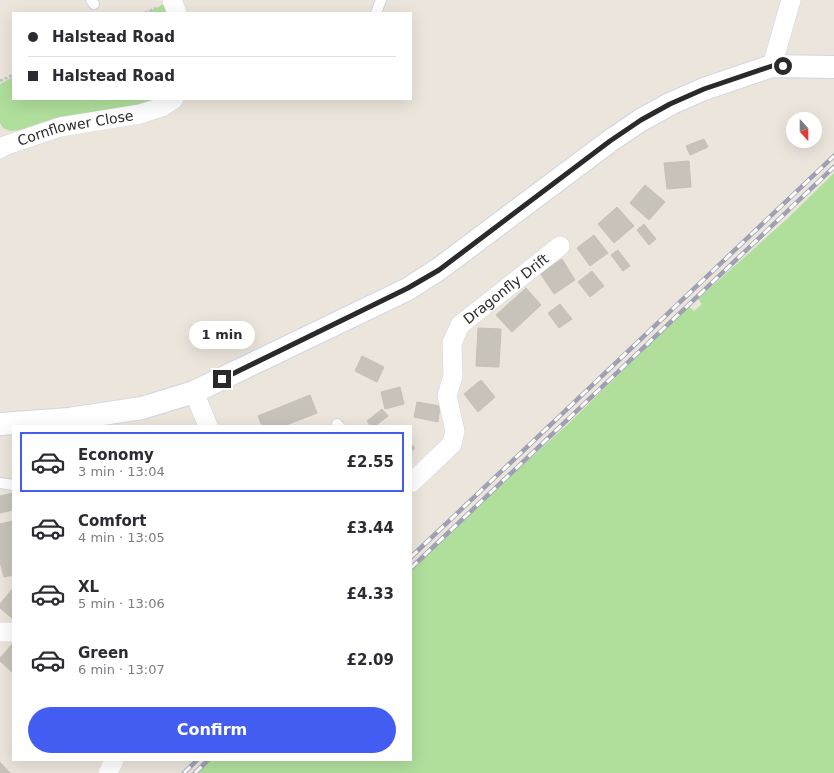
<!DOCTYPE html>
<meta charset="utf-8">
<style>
:root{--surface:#fff;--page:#f7f7f7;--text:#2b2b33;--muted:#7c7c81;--line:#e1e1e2;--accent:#435cf1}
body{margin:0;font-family:"DejaVu Sans",sans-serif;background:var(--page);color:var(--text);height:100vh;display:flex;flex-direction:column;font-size:15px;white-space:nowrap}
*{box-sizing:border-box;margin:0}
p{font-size:13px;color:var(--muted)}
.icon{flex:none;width:22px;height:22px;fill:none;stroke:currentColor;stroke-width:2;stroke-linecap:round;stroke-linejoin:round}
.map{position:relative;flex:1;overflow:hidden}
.sheet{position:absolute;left:12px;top:425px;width:400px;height:336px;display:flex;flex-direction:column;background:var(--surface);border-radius:0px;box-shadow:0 4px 16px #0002}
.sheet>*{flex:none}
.hud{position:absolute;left:12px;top:12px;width:400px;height:88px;border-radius:0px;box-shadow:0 4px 16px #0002;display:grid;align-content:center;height:88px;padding:0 16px;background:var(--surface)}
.needle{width:26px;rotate:159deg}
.tools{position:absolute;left:786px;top:112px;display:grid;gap:8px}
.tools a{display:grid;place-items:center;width:36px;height:36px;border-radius:50%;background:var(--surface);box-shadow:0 4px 16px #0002;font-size:20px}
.end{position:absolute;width:18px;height:18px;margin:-9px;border:5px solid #2a2a2a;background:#fff;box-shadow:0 0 0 2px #fff}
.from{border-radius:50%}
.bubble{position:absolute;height:28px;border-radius:14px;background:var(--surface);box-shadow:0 4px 16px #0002;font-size:13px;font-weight:700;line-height:28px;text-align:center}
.hud b{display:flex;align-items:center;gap:14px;height:38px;font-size:15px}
.hud b+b{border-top:1px solid var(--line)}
.hud i{width:10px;height:10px;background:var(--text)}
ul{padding:7px 0 0;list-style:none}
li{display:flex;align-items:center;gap:12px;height:60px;margin:0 8px 6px;padding:0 8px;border:2px solid transparent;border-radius:0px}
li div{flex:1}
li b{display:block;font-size:15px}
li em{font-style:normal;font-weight:700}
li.on{border-color:var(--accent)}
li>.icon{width:36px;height:36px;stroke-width:1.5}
.button{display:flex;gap:8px;margin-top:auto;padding:8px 16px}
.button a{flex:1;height:46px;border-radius:24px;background:var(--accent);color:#fff;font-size:16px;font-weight:700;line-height:46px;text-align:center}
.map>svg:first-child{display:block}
.green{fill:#afdf9b}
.building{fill:#c7c3bb;stroke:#c6c1b6}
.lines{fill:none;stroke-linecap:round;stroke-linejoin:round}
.service-casing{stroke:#d1d4e2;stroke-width:12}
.minor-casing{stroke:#d1d4e2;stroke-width:20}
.tertiary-casing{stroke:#d1d4e2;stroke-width:24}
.path{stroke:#c3c3c3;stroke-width:2.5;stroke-dasharray:3 2;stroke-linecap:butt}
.service{stroke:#fff;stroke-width:10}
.minor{stroke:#fff;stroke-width:19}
.tertiary{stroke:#fff;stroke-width:22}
.rail-casing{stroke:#9fa1b3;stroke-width:4.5}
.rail{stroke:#fff;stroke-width:3;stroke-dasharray:9;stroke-linecap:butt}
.route{stroke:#2a2a2a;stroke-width:5}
.labels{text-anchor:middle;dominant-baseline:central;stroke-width:3;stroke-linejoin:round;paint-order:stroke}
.street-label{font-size:14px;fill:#2a2a2a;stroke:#fff}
</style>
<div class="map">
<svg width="834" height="773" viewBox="0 0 834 773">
<rect width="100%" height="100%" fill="#ebe5dc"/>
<g class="green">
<polygon points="164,4 167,13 146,13"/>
<polygon points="13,77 13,99 160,99 141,107 59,120 34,125 20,130 10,131 3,128 0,123 0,84"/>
<polygon points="834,173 834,773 193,773 207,760 411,760 411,569 505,481 567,425 689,306 694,311 702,304 698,299 789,217"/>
</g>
<g class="building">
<polygon points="704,139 708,147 690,155 686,146"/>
<polygon points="689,161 691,187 667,189 664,163"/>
<polygon points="645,185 665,202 649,220 630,203"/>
<polygon points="617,207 634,226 614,243 598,224"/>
<polygon points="644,224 656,239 649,245 637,230"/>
<polygon points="594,235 608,253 590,266 577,248"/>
<polygon points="618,250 630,266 623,271 611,255"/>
<polygon points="562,259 575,280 554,294 540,273"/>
<polygon points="592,271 604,286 590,297 578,282"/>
<polygon points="526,288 541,305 512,332 496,315"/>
<polygon points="560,304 572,319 559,328 548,313"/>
<polygon points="478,328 501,329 499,367 476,366"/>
<polygon points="362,356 384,367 377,382 355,371"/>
<polygon points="481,380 495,397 478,412 464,394"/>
<polygon points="400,387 404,404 385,409 381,392"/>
<polygon points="310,395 317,413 284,426 262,426 258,416"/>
<polygon points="417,402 440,406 438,422 414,417"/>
<polygon points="382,409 388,416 375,426 371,426 367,421"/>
<polygon points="411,444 415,448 411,452"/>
<polygon points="13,493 13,510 0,513 0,496"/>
<polygon points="13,521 13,575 4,577 0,562 0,524"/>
<polygon points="13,588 13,619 0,608 0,604"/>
<polygon points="13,643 13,673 0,661 0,658"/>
<polygon points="0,762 10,773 0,773"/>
</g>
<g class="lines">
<g class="service-casing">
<g id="service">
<polyline points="91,0 94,4"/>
<polyline points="376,13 381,0"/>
<polyline points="337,424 339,426"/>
<polyline points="0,483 13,485"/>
</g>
</g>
<g class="minor-casing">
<g id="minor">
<polyline points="172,0 177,13"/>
<polyline points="772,66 791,0"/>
<path id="s1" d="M 0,149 L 4,146 L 60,127 L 140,114 L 162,107 L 174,99"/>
<polyline points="194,392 208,426"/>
<path id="s2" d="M 411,483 L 452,444 L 455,431 L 447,396 L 453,376 L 452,343 L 460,325 L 560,246"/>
<polyline points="0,632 13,632"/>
<polyline points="108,773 114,760"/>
</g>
</g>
<g class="tertiary-casing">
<polyline id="tertiary" points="0,424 69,419 142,408 194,392 408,289 439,269 610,141 641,120 670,104 704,89 772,66 834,67"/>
</g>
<g class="path">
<polyline points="145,13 156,8"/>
<polyline points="0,81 13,75"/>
</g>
<use href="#service" class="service"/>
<use href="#minor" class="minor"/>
<use href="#tertiary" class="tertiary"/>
<g class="rail-casing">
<g id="rail">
<polyline points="411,557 834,156"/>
<polyline points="411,568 834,167"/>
<polyline points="184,773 197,760"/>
<polyline points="195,773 208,760"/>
</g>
</g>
<use href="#rail" class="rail"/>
</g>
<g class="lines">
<polyline class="route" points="222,379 408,288 439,270 610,141 641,120 670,104 704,89 772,66 783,66"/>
</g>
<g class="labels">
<g class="street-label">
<text stroke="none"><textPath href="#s1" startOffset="79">Cornflower Close</textPath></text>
<text stroke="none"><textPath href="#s2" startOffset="238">Dragonfly Drift</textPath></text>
</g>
</g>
</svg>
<div class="tools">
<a><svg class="needle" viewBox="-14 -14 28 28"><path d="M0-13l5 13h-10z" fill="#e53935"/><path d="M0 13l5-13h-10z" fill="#7c7c81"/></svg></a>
</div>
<i class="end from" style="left:783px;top:66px"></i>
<i class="end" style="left:222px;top:379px"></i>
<div class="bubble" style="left:189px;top:321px;width:66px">1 min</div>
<div class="hud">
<b><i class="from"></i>Halstead Road</b>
<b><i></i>Halstead Road</b>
</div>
<section class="sheet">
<ul>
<li class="on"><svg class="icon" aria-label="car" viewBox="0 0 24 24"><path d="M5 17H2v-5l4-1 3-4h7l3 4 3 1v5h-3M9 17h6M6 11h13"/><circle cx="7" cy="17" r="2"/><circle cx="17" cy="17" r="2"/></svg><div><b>Economy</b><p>3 min · 13:04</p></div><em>£2.55</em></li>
<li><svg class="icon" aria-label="car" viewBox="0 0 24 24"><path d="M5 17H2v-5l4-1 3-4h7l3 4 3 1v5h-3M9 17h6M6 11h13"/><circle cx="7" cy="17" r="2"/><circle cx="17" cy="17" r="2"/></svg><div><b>Comfort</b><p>4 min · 13:05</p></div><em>£3.44</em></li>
<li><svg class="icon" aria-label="car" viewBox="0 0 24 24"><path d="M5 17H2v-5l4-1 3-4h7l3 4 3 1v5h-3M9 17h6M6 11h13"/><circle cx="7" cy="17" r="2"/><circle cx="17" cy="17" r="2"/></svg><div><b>XL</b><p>5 min · 13:06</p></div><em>£4.33</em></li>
<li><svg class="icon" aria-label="car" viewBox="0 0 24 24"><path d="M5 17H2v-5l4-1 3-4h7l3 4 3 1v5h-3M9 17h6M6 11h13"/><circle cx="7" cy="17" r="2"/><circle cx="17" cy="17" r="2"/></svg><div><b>Green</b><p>6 min · 13:07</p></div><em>£2.09</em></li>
</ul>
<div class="button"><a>Confirm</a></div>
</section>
</div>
